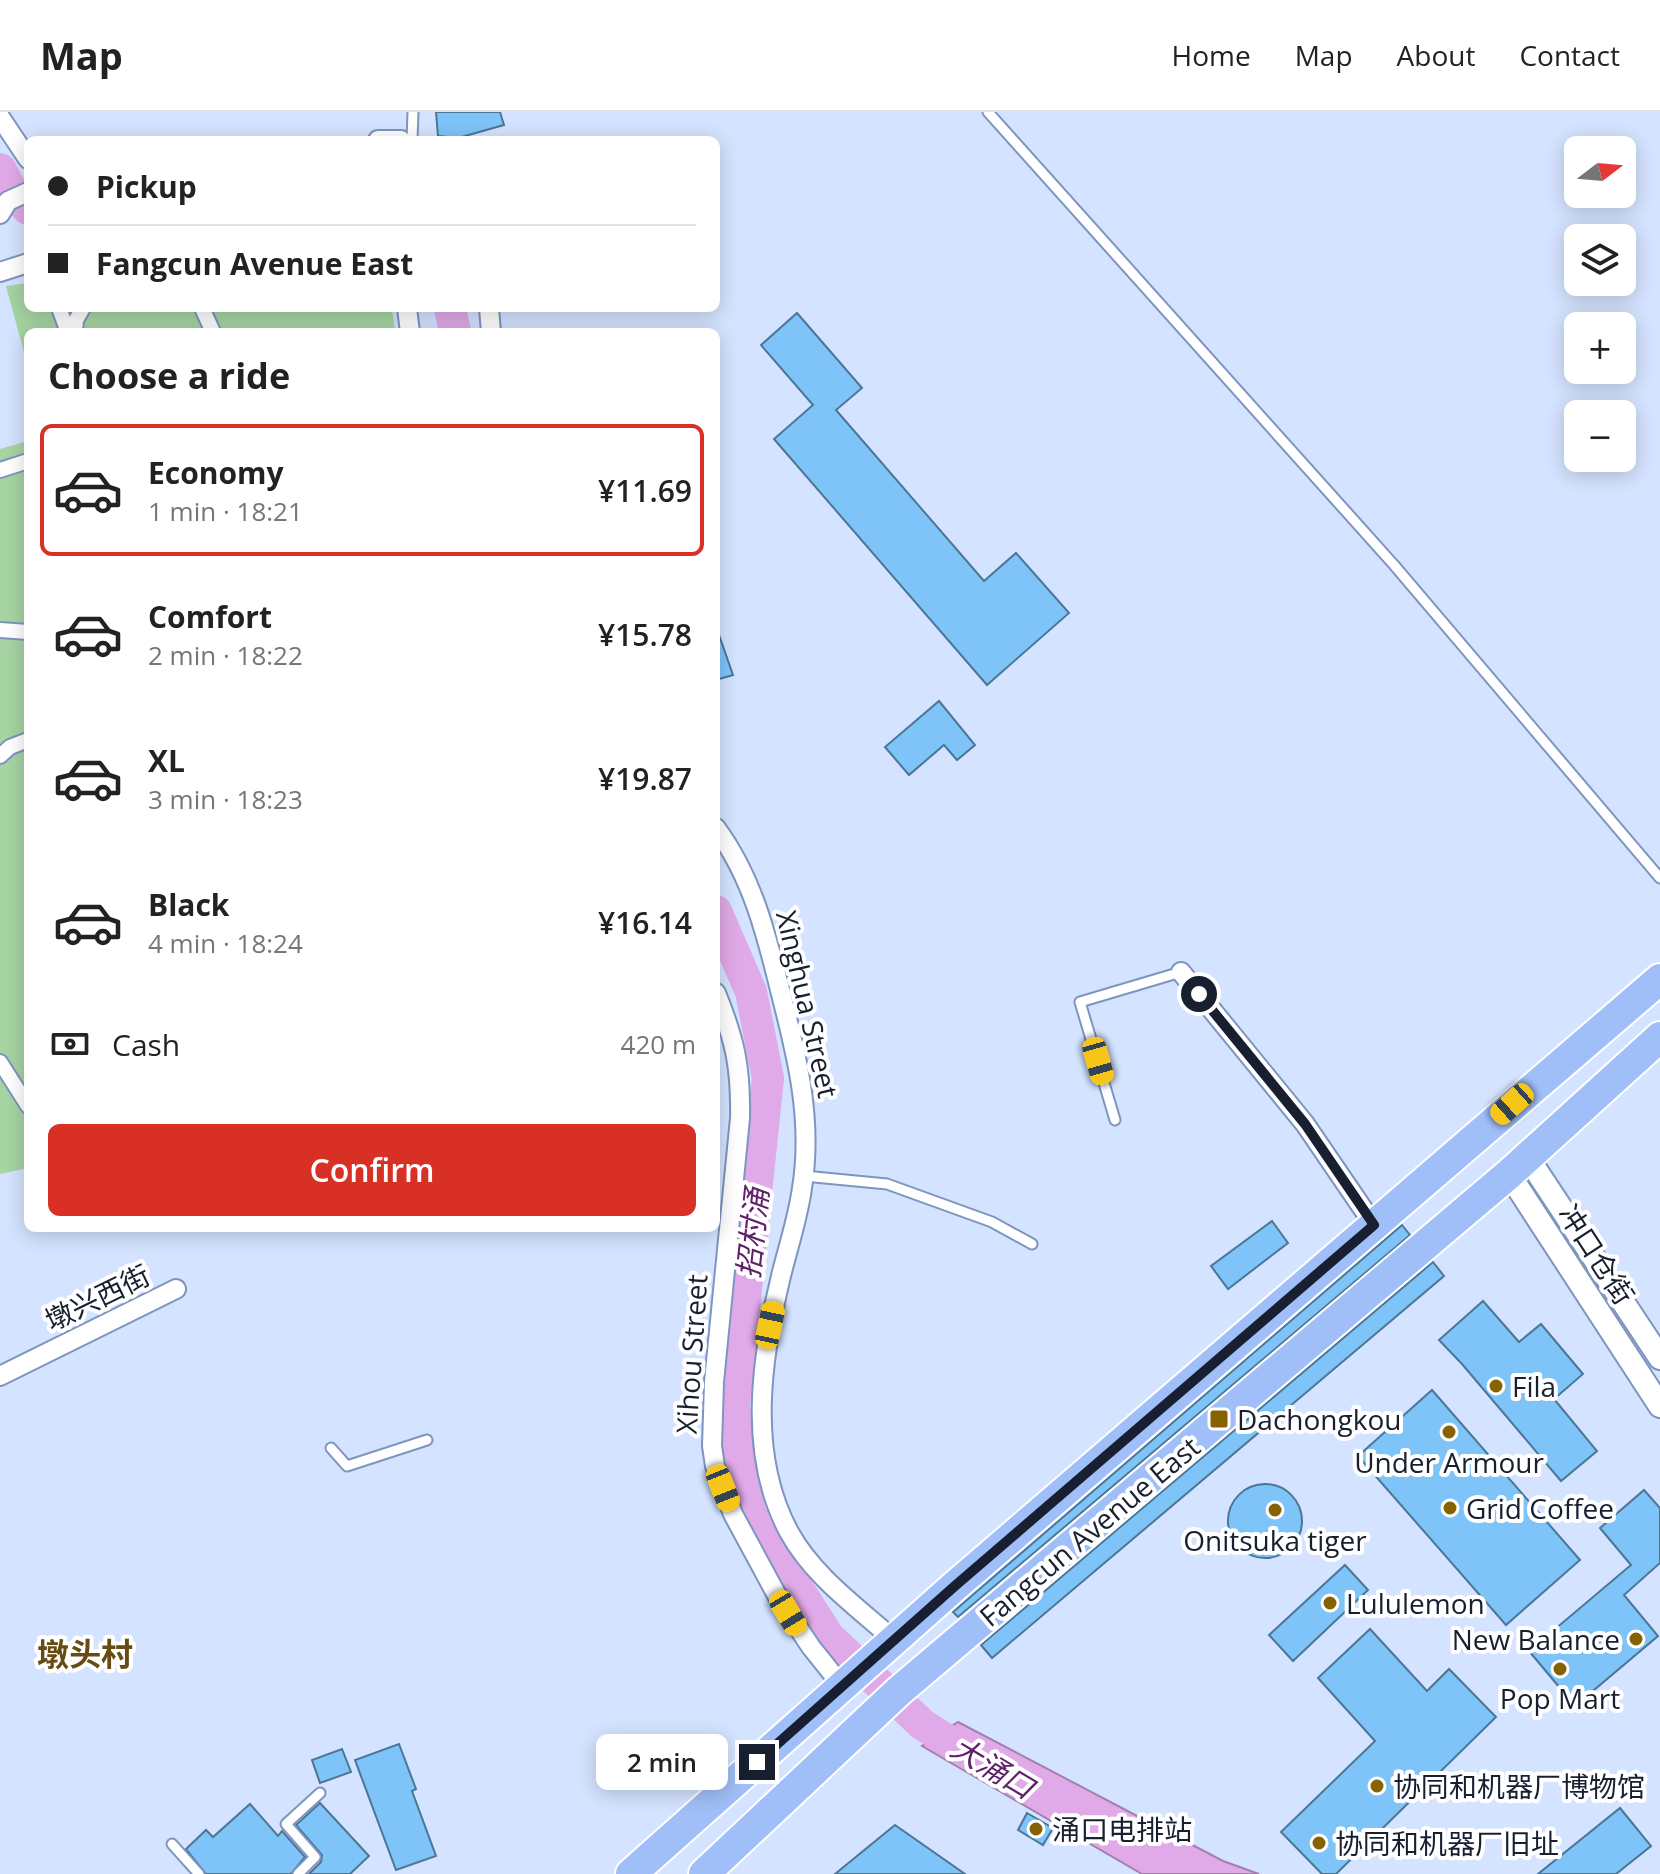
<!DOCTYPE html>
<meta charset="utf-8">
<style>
:root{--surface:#fff;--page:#f2f2f2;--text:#222;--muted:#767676;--line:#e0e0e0;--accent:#d93025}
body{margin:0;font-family:"Open Sans","Noto Sans SC",sans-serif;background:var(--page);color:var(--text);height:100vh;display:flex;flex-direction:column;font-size:30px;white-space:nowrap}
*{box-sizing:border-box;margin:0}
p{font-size:26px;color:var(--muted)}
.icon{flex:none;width:44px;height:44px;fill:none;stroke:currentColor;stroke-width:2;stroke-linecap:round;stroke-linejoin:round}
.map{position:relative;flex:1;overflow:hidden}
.panel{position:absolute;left:24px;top:216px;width:696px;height:904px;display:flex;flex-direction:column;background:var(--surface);border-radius:12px;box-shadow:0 4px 20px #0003}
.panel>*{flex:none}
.hud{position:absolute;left:24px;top:24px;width:696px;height:176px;border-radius:12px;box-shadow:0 4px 20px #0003;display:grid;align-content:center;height:176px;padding:0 24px;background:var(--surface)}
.needle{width:52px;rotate:74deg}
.fabs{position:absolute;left:1564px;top:24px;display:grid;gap:16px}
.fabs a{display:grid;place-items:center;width:72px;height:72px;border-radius:12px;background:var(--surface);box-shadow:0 4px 20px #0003;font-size:40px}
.end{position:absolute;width:36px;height:36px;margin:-18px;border:10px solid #171f30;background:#fff;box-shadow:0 0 0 4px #fff}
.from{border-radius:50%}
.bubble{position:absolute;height:56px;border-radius:12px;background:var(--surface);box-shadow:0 4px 20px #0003;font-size:26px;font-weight:600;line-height:56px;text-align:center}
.car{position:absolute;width:24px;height:48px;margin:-24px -12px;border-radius:10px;box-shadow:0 0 6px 2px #0007;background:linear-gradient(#f5c518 24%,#345 0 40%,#f5c518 0 76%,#345 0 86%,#f5c518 0)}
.hud b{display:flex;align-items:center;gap:28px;height:76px;font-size:30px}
.hud b+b{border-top:2px solid var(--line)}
.hud i{width:20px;height:20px;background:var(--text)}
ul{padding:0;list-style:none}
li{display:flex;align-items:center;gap:24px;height:132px;margin:0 16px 12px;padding:0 8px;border:4px solid transparent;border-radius:12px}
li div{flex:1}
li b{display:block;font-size:30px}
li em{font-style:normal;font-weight:600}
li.selected{border-color:var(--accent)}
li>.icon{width:72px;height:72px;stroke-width:1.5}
h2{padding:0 24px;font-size:36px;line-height:96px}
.pay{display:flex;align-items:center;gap:20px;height:88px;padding:0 24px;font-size:30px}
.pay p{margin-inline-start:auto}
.cta{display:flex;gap:16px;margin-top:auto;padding:16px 24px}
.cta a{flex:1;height:92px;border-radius:12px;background:var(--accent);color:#fff;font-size:32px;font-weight:600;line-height:92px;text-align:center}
header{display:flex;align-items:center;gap:48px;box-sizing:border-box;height:112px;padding:0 40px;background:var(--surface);border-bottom:2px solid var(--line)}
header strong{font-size:38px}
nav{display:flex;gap:44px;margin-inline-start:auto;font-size:28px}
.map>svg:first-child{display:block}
.green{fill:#a6d4a2}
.water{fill:#e0a9e7;stroke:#a480b0;stroke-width:2}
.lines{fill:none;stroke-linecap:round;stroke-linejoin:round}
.river{stroke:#e0a9e7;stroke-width:32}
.building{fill:#7ec4f9;stroke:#4c7696;stroke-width:2}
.service-casing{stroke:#7e95bf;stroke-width:13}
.pedestrian-casing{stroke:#7e95bf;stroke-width:18}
.minor-casing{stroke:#7e95bf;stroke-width:22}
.tertiary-casing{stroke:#7e95bf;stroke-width:26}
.trunk-casing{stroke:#fff;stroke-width:34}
.service{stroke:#fff;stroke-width:9}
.pedestrian{stroke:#fff;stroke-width:14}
.minor{stroke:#fff;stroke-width:18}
.tertiary{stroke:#fff;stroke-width:22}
.trunk{stroke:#a0bff8;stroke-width:30}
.route{stroke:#171f30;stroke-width:10}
.poi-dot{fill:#876200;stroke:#fff;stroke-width:3}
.labels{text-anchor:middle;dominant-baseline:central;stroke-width:8;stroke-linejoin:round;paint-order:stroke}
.street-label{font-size:28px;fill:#171f30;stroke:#fff}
.poi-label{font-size:28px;fill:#171f30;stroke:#fff;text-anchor:start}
.water-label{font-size:30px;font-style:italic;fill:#61216a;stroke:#fff}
.quarter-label{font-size:32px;font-weight:bold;fill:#664c12;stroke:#fff}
</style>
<header>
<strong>Map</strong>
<nav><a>Home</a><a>Map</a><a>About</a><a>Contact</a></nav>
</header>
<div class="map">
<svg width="1660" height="1762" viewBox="0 0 1660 1762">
<rect width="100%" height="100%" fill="#d4e3ff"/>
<g class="green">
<polygon points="28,171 28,196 392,196 395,220 28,220 28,255 6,174"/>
<polygon points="28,329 28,1056 0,1062 0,337"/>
</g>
<polygon class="water" points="958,1610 1223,1749 1259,1762 1142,1762 922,1634"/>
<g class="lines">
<g class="river">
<polyline points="0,57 12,79 28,97"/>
<polyline points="450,196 455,220"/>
<polyline points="716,799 751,880 768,966 734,1292 739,1339 767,1429 829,1525 923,1613 974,1645"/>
</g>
</g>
<g class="building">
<polygon points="436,0 500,0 504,13 458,26 438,24"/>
<polygon points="797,201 862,276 836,298 984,469 1016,441 1069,501 987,573 774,327 813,293 761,233"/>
<polygon points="718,520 733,563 716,568 716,521"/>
<polygon points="939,589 975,633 957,648 944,633 909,663 885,635"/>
<polygon points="1272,1109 1288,1131 1228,1177 1211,1154"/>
<polygon points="1402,1113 1410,1123 958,1505 953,1500 968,1487"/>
<polygon points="1433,1150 1444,1164 992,1546 981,1533"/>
<polygon points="1483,1189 1519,1230 1541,1212 1583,1262 1554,1287 1597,1339 1561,1369 1462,1252 1439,1228"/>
<polygon points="1432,1278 1580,1448 1506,1513 1358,1344"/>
<circle cx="1265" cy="1409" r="37"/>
<polygon points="1644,1378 1660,1396 1660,1451 1624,1483 1658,1524 1575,1594 1529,1539 1631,1453 1600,1416"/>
<polygon points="1345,1453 1368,1478 1293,1549 1269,1523"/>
<polygon points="1370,1517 1427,1579 1449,1557 1496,1605 1336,1762 1322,1762 1281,1720 1375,1629 1318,1566"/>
<polygon points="399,1632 416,1677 412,1679 436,1744 396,1758 355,1648"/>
<polygon points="342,1637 351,1660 320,1671 312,1648"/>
<polygon points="320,1691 369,1744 350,1762 309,1762 321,1750 322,1743 296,1713"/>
<polygon points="250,1692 278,1724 282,1719 305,1745 291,1762 206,1762 186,1737 206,1718 213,1725"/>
<polygon points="1620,1696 1651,1734 1616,1762 1538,1762"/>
<polygon points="1027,1701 1053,1716 1043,1733 1018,1718"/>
<polygon points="895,1713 965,1762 835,1762"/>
</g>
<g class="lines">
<g class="service-casing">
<g id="service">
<polyline points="988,0 1394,453 1660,766"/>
<polyline points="412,28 413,0"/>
<polyline points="1115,1008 1080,890 1181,860"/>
<polyline points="804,1064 887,1072 992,1110 1032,1132"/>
<polyline points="331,1336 347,1354 427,1328"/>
<polyline points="172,1732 199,1762"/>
<polyline points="298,1762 315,1745 286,1712 320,1681"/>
</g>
</g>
<g class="pedestrian-casing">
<g id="pedestrian">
<polyline points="59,196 68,220"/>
<polyline points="202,196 213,220"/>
<polyline points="75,220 76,208 83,196"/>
<polyline points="0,358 28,349"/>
<polyline points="0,518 28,520"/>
<polyline points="0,644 10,635 28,628"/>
<polyline points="0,950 28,994"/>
</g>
</g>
<g class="minor-casing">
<g id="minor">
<polyline points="0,5 28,47"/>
<polyline points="378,28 401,28"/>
<polyline points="0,102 8,89 28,80"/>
<polyline points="0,160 28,151"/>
<polyline points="407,196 410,220"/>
<polyline points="489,196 491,220"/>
<path d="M 716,716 C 752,765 766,821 780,878 C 797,944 813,1008 802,1076 C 798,1106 788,1135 781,1164 C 761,1247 747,1342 789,1420 C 813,1464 857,1495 894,1528"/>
<polyline points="1181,860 1305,1012 1374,1113"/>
<path d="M 716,881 C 735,928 741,955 740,1006 L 714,1270 L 712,1334 L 715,1354 L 733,1402 L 779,1487 L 811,1535 L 843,1575"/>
<polyline points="0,1264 176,1177"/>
</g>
</g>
<g class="tertiary-casing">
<g id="tertiary">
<polyline points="1528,1046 1660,1246"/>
<polyline points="1509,1062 1660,1294"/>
</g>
</g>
<g class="trunk-casing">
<g id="trunk">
<polyline points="631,1762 956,1473 1660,867"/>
<polyline points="704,1762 899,1579 1509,1062 1660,925"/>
</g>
</g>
<use href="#service" class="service"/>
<use href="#pedestrian" class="pedestrian"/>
<use href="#minor" class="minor"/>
<use href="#tertiary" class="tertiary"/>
<use href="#trunk" class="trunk"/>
</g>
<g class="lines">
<polyline class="route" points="757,1650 956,1473 1374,1113 1305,1012 1199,882"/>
</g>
<g class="poi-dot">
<circle cx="1496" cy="1274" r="8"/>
<rect x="1209" y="1297" width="20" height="20" rx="4"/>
<circle cx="1449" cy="1320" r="8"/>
<circle cx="1450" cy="1396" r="8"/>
<circle cx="1275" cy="1398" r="8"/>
<circle cx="1330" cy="1491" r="8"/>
<circle cx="1636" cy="1527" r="8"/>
<circle cx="1560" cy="1557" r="8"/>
<circle cx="1377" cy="1674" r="8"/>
<circle cx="1036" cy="1717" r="8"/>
<circle cx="1319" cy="1731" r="8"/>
</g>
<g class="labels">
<g class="street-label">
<text transform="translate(808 892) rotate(77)">Xinghua Street</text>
<text transform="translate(1597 1142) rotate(57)">冲口仓街</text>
<text transform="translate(97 1185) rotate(-26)">墩兴西街</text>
<text transform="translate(691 1242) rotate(-86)">Xihou Street</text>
<text transform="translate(1089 1419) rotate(-40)">Fangcun Avenue East</text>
</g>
<g class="poi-label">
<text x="1512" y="1274">Fila</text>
<text x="1237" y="1307">Dachongkou</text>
<text x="1449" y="1350" text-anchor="middle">Under Armour</text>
<text x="1466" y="1396">Grid Coffee</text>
<text x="1275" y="1428" text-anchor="middle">Onitsuka tiger</text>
<text x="1346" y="1491">Lululemon</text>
<text x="1620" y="1527" text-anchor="end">New Balance</text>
<text x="1560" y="1586" text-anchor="middle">Pop Mart</text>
<text x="1393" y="1674">协同和机器厂博物馆</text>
<text x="1052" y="1717">涌口电排站</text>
<text x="1335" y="1731">协同和机器厂旧址</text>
</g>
<g class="water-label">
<text transform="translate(752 1121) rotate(-84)">招村涌</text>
<text transform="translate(993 1655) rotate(31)">大涌口</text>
</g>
<g class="quarter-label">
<text x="85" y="1541">墩头村</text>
</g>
</g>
</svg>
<div class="fabs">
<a><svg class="needle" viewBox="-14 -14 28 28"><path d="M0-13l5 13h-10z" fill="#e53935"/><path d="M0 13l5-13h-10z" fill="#767676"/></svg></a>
<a><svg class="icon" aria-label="layers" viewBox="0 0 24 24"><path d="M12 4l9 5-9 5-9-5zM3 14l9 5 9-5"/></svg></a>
<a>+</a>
<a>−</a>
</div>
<i class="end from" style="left:1199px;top:882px"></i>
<i class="end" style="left:757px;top:1650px"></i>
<div class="bubble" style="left:596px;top:1622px;width:132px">2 min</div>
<i class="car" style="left:1098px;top:949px;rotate:164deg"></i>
<i class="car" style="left:1512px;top:992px;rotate:228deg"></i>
<i class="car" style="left:770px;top:1213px;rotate:12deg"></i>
<i class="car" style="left:723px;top:1376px;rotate:158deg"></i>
<i class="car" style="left:788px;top:1501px;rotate:149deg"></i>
<div class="hud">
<b><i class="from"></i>Pickup</b>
<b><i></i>Fangcun Avenue East</b>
</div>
<section class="panel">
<h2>Choose a ride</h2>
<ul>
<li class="selected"><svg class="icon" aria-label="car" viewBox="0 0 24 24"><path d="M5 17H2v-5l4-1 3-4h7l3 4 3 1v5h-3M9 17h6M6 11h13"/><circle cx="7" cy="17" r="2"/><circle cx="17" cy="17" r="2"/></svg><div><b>Economy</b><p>1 min · 18:21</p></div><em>¥11.69</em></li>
<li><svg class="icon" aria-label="car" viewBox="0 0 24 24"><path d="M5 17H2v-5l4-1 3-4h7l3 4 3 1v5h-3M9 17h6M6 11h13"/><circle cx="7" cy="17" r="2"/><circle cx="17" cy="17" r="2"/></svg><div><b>Comfort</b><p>2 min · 18:22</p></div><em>¥15.78</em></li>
<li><svg class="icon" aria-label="car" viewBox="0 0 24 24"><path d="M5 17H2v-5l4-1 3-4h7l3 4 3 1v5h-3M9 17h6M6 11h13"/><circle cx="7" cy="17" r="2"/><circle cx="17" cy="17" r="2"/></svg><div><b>XL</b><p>3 min · 18:23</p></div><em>¥19.87</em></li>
<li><svg class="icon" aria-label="car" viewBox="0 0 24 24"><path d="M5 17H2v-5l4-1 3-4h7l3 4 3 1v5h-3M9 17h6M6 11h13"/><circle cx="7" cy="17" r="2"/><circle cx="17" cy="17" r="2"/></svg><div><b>Black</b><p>4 min · 18:24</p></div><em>¥16.14</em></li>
</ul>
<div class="pay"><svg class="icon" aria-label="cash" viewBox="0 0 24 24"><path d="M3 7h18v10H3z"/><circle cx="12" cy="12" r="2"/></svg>Cash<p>420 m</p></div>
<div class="cta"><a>Confirm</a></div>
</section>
</div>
